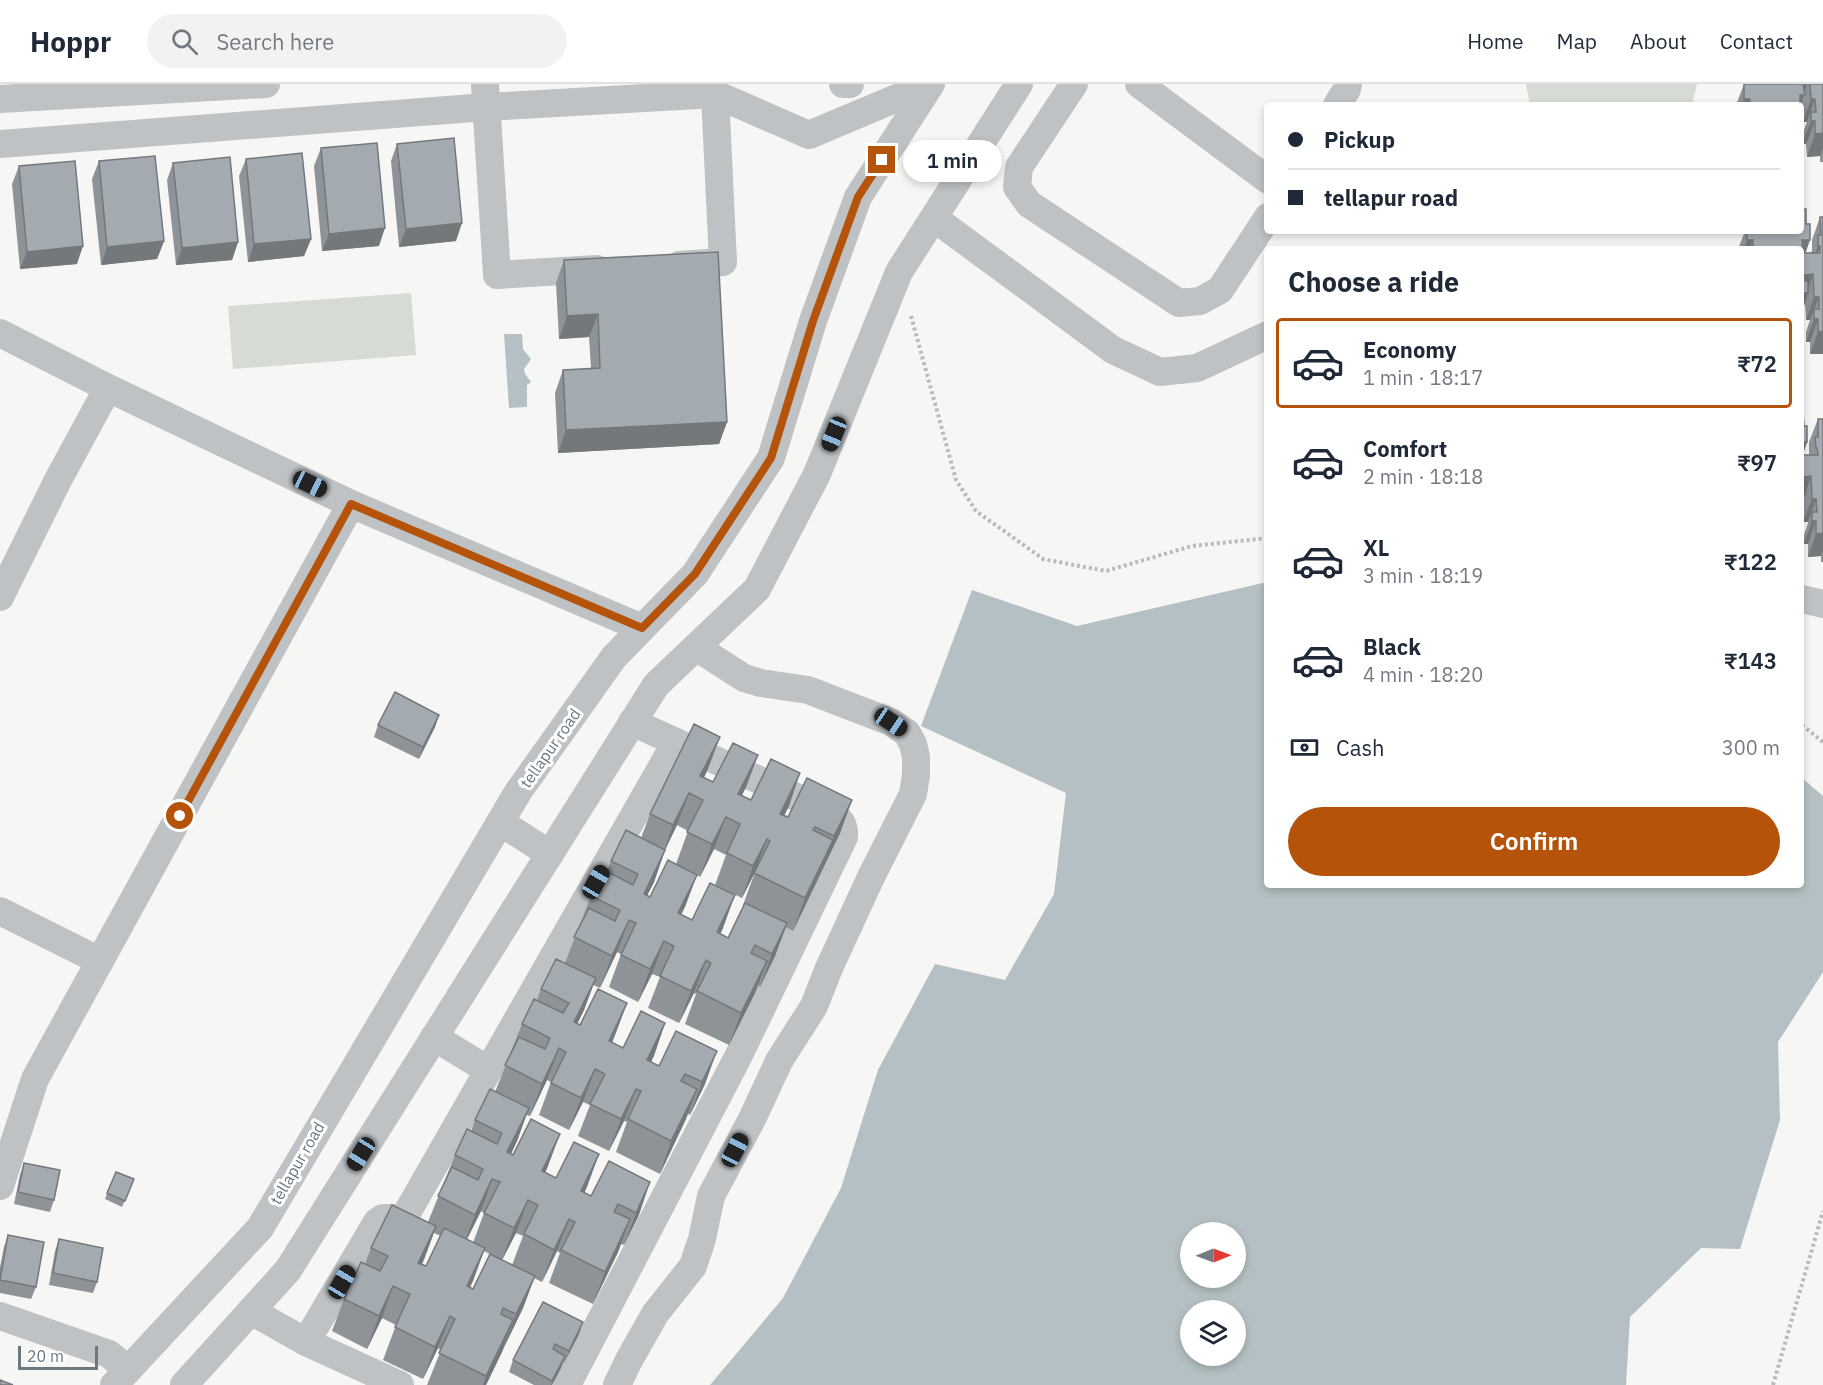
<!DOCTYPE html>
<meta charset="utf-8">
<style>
:root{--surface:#fff;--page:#f2f2f3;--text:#1f2937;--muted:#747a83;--line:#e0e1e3;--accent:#b45309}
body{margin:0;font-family:"IBM Plex Sans",sans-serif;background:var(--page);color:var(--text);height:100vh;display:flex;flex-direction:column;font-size:22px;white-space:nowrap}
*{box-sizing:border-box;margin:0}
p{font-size:20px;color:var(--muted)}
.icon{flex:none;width:33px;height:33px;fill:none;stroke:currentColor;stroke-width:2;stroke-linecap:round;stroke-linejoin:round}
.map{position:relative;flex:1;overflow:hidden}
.drawer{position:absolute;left:1264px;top:162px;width:540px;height:642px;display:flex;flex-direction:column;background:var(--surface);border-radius:6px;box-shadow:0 3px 9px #0003}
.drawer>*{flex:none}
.top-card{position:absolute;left:1264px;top:18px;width:540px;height:132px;border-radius:6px;box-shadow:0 3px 9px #0003;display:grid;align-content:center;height:132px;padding:0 24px;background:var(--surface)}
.needle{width:39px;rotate:89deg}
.buttons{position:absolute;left:1180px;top:1138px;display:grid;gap:12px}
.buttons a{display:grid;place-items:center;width:66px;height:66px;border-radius:50%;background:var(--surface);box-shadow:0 3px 9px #0003;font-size:30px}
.scale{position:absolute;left:18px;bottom:15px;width:80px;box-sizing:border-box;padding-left:6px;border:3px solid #697881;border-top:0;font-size:16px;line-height:21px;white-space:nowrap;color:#697881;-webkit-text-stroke:4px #fff;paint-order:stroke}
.end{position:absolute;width:27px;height:27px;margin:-14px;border:8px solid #b45309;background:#fff;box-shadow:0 0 0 3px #fff}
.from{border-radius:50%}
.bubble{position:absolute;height:42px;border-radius:21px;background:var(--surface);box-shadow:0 3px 9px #0003;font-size:20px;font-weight:600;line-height:42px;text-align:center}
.car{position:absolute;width:18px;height:36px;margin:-18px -9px;border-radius:8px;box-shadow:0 0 4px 2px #0007;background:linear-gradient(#222 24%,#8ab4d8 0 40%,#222 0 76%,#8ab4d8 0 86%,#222 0)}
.top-card b{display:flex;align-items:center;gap:21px;height:57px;font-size:22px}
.top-card b+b{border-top:2px solid var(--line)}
.top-card i{width:15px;height:15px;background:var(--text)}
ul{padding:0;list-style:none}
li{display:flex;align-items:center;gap:18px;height:90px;margin:0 12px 9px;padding:0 12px;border:3px solid transparent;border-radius:6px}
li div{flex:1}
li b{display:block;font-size:22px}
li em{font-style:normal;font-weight:600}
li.on{border-color:var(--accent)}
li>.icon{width:54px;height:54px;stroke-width:1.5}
h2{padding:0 24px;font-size:27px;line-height:72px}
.pay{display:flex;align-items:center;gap:15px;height:66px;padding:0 24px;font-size:22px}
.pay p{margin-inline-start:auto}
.action{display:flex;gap:12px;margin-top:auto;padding:12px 24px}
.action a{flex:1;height:69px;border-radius:36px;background:var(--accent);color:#fff;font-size:24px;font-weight:600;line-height:69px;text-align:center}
header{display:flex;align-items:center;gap:36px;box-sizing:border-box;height:84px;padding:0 30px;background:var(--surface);border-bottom:2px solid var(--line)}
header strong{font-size:28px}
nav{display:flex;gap:33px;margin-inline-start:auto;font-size:21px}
.search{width:420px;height:54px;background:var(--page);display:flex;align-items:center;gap:15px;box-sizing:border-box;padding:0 21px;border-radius:33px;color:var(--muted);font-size:22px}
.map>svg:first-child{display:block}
.green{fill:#d6dbd3}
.water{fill:#b4c0c3;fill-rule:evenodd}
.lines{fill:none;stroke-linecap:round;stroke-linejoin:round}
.path{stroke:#b8bbbd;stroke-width:4;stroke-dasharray:3 3;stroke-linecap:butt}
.minor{stroke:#bec2c5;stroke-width:28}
.wall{fill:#8d9397;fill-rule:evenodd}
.shaded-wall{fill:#73787b}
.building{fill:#a4abb0;stroke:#73787b;stroke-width:1.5}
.route{stroke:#b45309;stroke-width:8}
.labels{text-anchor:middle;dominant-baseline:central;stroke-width:6;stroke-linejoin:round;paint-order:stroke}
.street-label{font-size:16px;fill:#697881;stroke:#fff}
</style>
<header>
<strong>Hoppr</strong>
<div class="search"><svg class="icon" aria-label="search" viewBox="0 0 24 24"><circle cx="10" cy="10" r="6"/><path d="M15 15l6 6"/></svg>Search here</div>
<nav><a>Home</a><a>Map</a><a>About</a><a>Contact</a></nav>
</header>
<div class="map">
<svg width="1823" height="1301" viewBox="0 0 1823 1301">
<rect width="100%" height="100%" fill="#f6f6f4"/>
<g class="green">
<polygon points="1526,0 1697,0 1692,21 1530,21"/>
<polygon points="411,209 416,271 233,285 228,222"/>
</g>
<g class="water">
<polygon points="504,250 522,250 523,265 531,275 524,285 525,290 531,298 527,301 527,323 509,324"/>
<path d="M 1267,498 L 1268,801 L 1802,801 L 1802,694 L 1823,712 L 1823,888 L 1778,958 L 1780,1036 L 1740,1165 L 1701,1164 L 1630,1233 L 1626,1301 L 710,1301 L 783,1214 L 841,1104 L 878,986 L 935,880 L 1005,896 L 1054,810 L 1066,709 L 921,642 L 972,506 L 1077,542 ZM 1191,1149 L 1236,1149 L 1236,1194 L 1191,1194 ZM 1191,1227 L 1236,1227 L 1236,1272 L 1191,1272 Z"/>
</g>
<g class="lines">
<g class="path">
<polyline points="911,232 956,396 976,427 1043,475 1106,487 1192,462 1268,454"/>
<polyline points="1802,641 1823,658"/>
<polyline points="1773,1301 1823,1127"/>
</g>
<g class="minor">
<polyline points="485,0 497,191 597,185"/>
<polyline points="843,0 850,0"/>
<polyline points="1074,0 1019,83 1017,103 1029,120 1179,219 1200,217 1220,206 1268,133"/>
<polyline points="1139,0 1268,96"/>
<polyline points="0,15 266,0"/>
<polyline points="1337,21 1347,5 1348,0"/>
<polyline points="0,60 487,23 715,10 809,51 930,0"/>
<polyline points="934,134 1113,266 1160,288 1197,284 1268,251"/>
<polyline points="679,181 723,178 715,10"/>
<polyline points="0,249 108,304 351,420 642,544"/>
<polyline points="0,513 59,394 108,304"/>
<polyline points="1802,515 1823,520"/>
<polyline points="500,738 550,770"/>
<polyline points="0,827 100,877"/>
<polyline points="434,953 488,986"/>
<polyline points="0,1102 35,995 351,420"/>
<polyline points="251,1227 306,1258 400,1301"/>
<polyline points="0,1232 109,1270 128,1286"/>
<polyline points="306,1258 377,1138 383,1134 402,1134 408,1127 676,658"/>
<polyline points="114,1301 260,1144 518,708 614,573 695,490 771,374 813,237 858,113 931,0"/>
<polyline points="184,1301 288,1186 656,601 757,505 817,390 899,188 1019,0"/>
<path d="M 567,1301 L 738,973 L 844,753 C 846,734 831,730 816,722 L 632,638"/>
<polyline points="617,1301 629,1276 655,1230 693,1182 702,1155 711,1112 753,1033 779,977 814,922 829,884 871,793 913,710 916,691 916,673 913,660 907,649 891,638 808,606 761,599 744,594 696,563"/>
</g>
</g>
<g class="wall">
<polygon points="1744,0 1823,0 1823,78 1820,78 1820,72 1807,73 1806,60 1802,60 1802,51 1807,38 1803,38 1802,19 1801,21 1736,21"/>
<polygon points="397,60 456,157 399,163 391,77"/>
<polygon points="321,64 379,162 322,167 314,82"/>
<polygon points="246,75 311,155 304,172 248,178 239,92"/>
<polygon points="99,77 164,157 157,175 101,181 92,95"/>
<polygon points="173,79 238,158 232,176 176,181 167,96"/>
<polygon points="19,82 77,180 20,185 12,100"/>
<polygon points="1820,133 1823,133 1823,270 1810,270 1810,258 1806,258 1806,248 1810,236 1806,236 1805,217 1803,222 1802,165 1738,165 1745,147 1802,147 1805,169 1811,169 1812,166 1812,156"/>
<polygon points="564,176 727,338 719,360 558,369 555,309 563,286 591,284 589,253 559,255 556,199"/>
<polygon points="1802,327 1807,358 1802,371 1809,371 1809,358 1818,335 1823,335 1823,478 1821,478 1821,472 1808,473 1808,460 1804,460 1804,451 1808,439 1808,438 1803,438 1803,418 1802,422"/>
<polygon points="439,631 435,643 419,675 374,653 378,641"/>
<path d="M 758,671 L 746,703 L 742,711 L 751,716 L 789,722 L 784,731 L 788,733 L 852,716 L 840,749 L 793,847 L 786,843 L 775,872 L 760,903 L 758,901 L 755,909 L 729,961 L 685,940 L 696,910 L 694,909 L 679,939 L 648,924 L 660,893 L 652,890 L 638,918 L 609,903 L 621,870 L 617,868 L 600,904 L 593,901 L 584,926 L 577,940 L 580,941 L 627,919 L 612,959 L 623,964 L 665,939 L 651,978 L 659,982 L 676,947 L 705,1000 L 690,1031 L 688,1030 L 685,1037 L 660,1090 L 616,1068 L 627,1038 L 624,1037 L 609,1067 L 578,1052 L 590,1021 L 583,1018 L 569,1046 L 539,1031 L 551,998 L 547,996 L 530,1032 L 526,1031 L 517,1057 L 511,1070 L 548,1082 L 545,1089 L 556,1094 L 599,1070 L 584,1109 L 591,1112 L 609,1077 L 639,1131 L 624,1161 L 621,1160 L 618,1168 L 593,1220 L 549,1199 L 560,1169 L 557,1167 L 542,1198 L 534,1194 L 523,1224 L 486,1301 L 427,1301 L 441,1266 L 438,1264 L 423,1295 L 383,1276 L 396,1241 L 382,1234 L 367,1265 L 332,1247 L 344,1215 L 365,1180 L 371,1164 L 428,1138 L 455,1071 L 471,1047 L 475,1036 L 495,1008 L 522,940 L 537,916 L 541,905 L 565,879 L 591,812 L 607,788 L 611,777 L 641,754 L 650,730 L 708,685 L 704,693 L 713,698 ZM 677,741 L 688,747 L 676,780 L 650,813 L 647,811 L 654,798 L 665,766 ZM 714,765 L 726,771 L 715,801 L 742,814 L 755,788 L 743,821 L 744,822 L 728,854 L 720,850 L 723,844 L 692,836 L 681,830 L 697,791 L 700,793 ZM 481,1127 L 484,1129 L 473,1159 L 467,1155 ZM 434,1149 L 441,1152 L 426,1182 L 422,1181 ZM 516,1149 L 523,1152 L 512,1181 L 502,1176 ZM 484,1167 L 490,1170 L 473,1205 L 470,1203 Z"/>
<polygon points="24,1079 54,1116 50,1128 14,1120 20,1091"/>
<polygon points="116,1088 134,1095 122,1123 105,1115"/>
<polygon points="8,1151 36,1203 31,1215 0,1209 0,1183 4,1163"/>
<polygon points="59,1155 97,1198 93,1209 49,1201 55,1167"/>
<polygon points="579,1250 564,1279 563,1278 552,1301 534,1301 509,1288 513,1276"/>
</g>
<g class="shaded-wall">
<polygon points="1799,0 1807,0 1801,21 1796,21"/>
<polygon points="1744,15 1750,15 1748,21 1742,21"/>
<polygon points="1811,15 1815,15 1807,38 1803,38"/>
<polygon points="1811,37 1815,37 1806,60 1802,60"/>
<polygon points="1823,49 1823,64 1820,72 1807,73 1815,50"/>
<polygon points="462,139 456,157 399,163 406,145"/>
<polygon points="385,144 379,162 322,167 329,150"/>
<polygon points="311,155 304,172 248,178 254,160"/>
<polygon points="1747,156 1753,156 1750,165 1744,165"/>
<polygon points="1802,156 1810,156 1802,179"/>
<polygon points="164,157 157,175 101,181 107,163"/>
<polygon points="238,158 232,176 176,181 182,164"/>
<polygon points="83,162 77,180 20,185 27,168"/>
<polygon points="1818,162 1820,162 1812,185 1809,185"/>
<polygon points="1813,190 1807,209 1808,209 1802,229 1802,201 1805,191"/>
<polygon points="1814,213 1819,213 1810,236 1806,236"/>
<polygon points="598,230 589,253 559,255 567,232"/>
<polygon points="1814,235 1818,235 1810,258 1806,258"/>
<polygon points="1823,247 1823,270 1810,270 1818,248"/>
<polygon points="727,338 719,360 558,369 566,346"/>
<polygon points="1802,358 1807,358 1802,374"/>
<polygon points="1811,392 1805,411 1802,422 1802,396 1803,393"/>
<polygon points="1812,415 1816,415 1808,438 1803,438"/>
<polygon points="1812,437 1816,437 1808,460 1804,460"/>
<polygon points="1823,449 1823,467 1821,472 1808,473 1816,450"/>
<polygon points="439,631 435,643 419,675 423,663"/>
<polygon points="720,653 708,685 695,712 700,692"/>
<polygon points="758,671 746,703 730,735 738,710"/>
<polygon points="800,689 789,722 769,762 780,730"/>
<polygon points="689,709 677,741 665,766 654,798 634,838 644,810 662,773 673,741"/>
<polygon points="852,716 840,749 793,847 805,814 829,766 834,752"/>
<polygon points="726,733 714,765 700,793 712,760"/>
<polygon points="767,755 755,788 742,814 753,782"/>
<polygon points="697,791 685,823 666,861 678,829"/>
<polygon points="735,811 723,844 707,877 717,848"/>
<polygon points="629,836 617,868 600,904 612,872"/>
<polygon points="787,839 775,872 760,903 772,870"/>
<polygon points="664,857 652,890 638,918 650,885"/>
<polygon points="706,876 694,909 679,939 691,907"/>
<polygon points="767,877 755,909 729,961 741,929"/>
<polygon points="596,894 584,926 564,967 574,938"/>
<polygon points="627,919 615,951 597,990 609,957"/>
<polygon points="665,939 654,972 637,1005 647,976"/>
<polygon points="559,964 547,996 530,1032 542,1000"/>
<polygon points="717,967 705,1000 690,1031 702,998"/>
<polygon points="595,985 583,1018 569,1046 581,1014"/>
<polygon points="636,1005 624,1037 609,1067 621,1035"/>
<polygon points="697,1005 685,1037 660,1090 671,1057"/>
<polygon points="529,1024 517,1057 498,1097 507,1068"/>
<polygon points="560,1050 548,1082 530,1120 542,1087"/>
<polygon points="599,1070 587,1103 571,1136 581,1107"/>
<polygon points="492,1095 481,1127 463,1163 475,1131"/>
<polygon points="650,1098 639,1131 624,1161 636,1129"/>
<polygon points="528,1116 516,1149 502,1176 514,1144"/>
<polygon points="569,1135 557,1167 542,1198 554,1166"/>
<polygon points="630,1135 618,1168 593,1220 605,1188"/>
<polygon points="436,1142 424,1175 406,1212 418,1179"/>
<polygon points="485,1164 473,1197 455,1235 467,1202"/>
<polygon points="535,1192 523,1224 504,1263 516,1230"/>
<polygon points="393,1202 382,1234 367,1265 379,1232"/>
<polygon points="450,1232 438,1264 423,1295 435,1263"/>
<polygon points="513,1236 502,1268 486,1301 483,1301 486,1292"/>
<polygon points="583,1238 579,1250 564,1279 569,1267"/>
<polygon points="565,1272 561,1284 552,1301 551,1301"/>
</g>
<g class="building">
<polygon points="1744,0 1803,0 1805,11 1800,11 1800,21 1750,21 1750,15 1744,15"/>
<polygon points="1810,0 1823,0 1823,49 1815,50 1815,37 1811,37 1811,28 1816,28 1815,15 1811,15"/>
<polygon points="454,54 462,139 406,145 397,60"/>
<polygon points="377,59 385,144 329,150 321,64"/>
<polygon points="302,69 311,155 254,160 246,75"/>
<polygon points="155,72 164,157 107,163 99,77"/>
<polygon points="230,73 238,158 182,164 173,79"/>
<polygon points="75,77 83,162 27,168 19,82"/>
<polygon points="1802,125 1806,125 1806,140 1810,140 1810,156 1802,156 1803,169 1820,169 1820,162 1818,162 1818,151 1821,151 1820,133 1823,133 1823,247 1818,248 1818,235 1814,235 1814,225 1819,225 1819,213 1814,213 1813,190 1805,191 1805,197 1808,197 1808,209 1803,209 1803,224 1802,224 1802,165 1753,165 1753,156 1747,156 1747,147 1802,147"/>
<polygon points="718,168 727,338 566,346 563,286 600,284 598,230 567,232 564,176"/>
<polygon points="1802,327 1803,327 1804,342 1807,342 1807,358 1802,358"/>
<polygon points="1818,335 1823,335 1823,449 1816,450 1816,437 1812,437 1812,428 1817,428 1816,415 1812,415 1811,392 1803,393 1805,411 1802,411 1802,371 1818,371 1817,364 1816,364 1815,353 1818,353"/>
<polygon points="395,608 439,631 423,663 378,641"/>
<polygon points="694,640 720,653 700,692 713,698 733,659 758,671 738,710 751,716 771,675 800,689 780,730 788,733 807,694 852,716 834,752 815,743 813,746 833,756 805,814 754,789 770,757 767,755 753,782 727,769 740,740 726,733 712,760 687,748 703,716 689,709 673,741 650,730"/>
<polygon points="626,746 665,766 644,810 650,813 668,776 697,791 678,829 692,836 710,799 735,811 717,848 728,854 745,819 787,839 772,870 755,861 751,869 767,877 741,929 697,907 711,879 706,876 691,907 660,892 674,862 664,857 650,885 621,871 636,839 629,836 612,872 574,853 589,824 615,837 620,826 591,812 604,786 633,801 638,790 611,777"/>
<polygon points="556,875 596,894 574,938 580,941 598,905 627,919 609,957 623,964 641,927 665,939 647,976 659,982 676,947 717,967 702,998 685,990 681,997 697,1005 671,1057 628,1035 641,1007 636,1005 621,1035 590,1020 605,990 595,985 581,1014 551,999 566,968 559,964 542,1000 505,981 519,953 545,965 550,954 522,940 534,915 563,929 569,919 541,905"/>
<polygon points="490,1005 529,1024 507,1068 513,1071 531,1035 560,1050 542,1087 556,1094 574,1058 599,1070 581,1107 591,1112 609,1077 650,1098 636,1129 618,1120 614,1128 630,1135 605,1188 561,1166 575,1138 569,1135 554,1166 524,1150 538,1121 528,1116 514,1144 484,1129 500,1098 492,1095 475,1131 438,1112 452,1083 478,1096 483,1085 455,1071 467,1045 497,1060 502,1049 475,1036"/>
<polygon points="24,1079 60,1086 54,1116 18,1108"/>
<polygon points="116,1088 134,1095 125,1117 107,1109"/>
<polygon points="392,1121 436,1142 418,1179 426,1182 444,1144 485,1164 467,1202 473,1205 490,1170 535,1192 516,1230 503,1224 501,1230 513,1236 486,1292 439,1269 455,1235 450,1232 435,1263 395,1243 410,1210 393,1202 379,1232 344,1215 361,1178 380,1187 388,1172 371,1164"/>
<polygon points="8,1151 44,1158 36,1203 0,1196"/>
<polygon points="59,1155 103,1164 97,1198 53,1189"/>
<polygon points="543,1218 583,1238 569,1267 555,1260 553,1265 565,1272 552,1297 513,1276"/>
<polygon points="0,1296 13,1301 0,1301"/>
</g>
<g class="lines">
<polyline class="route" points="180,732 351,420 642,544 695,490 771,374 813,237 858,113 882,76"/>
</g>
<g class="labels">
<g class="street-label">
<text transform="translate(550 664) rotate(-55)">tellapur road</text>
<text transform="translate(297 1079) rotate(-60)">tellapur road</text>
</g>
</g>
</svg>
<div class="buttons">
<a><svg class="needle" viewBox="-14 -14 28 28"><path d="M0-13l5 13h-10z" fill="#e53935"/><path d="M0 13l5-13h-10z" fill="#747a83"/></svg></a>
<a><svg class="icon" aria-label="layers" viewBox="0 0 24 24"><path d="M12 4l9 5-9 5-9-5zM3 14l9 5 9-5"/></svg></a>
</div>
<div class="scale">20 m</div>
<i class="end from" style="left:180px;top:732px"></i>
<i class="end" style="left:882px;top:76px"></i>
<div class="bubble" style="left:903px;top:56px;width:99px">1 min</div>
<i class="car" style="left:834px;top:350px;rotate:202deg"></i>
<i class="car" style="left:310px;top:400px;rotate:115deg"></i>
<i class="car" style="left:891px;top:638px;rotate:124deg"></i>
<i class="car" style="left:596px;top:798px;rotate:30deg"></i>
<i class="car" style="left:735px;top:1066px;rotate:28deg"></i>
<i class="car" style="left:361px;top:1070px;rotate:212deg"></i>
<i class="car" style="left:342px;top:1198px;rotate:30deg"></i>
<div class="top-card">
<b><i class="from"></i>Pickup</b>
<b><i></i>tellapur road</b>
</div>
<section class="drawer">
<h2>Choose a ride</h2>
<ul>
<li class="on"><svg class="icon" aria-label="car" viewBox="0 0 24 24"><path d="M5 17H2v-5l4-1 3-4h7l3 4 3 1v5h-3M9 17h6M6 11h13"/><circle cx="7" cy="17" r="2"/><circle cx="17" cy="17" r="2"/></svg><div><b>Economy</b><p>1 min · 18:17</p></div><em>₹72</em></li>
<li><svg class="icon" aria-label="car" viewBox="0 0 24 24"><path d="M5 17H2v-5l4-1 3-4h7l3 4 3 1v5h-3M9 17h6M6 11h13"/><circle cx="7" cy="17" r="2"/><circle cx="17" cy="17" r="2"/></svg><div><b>Comfort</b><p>2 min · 18:18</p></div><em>₹97</em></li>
<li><svg class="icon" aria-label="car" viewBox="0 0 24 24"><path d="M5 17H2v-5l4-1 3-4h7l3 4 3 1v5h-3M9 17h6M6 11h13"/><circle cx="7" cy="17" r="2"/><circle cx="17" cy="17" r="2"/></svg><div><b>XL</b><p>3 min · 18:19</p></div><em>₹122</em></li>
<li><svg class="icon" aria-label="car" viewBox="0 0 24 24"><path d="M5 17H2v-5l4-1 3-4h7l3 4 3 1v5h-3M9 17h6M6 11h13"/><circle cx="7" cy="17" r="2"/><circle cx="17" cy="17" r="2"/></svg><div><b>Black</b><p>4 min · 18:20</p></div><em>₹143</em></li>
</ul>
<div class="pay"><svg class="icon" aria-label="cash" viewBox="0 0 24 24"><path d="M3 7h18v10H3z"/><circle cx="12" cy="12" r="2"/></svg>Cash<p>300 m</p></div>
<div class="action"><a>Confirm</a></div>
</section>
</div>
